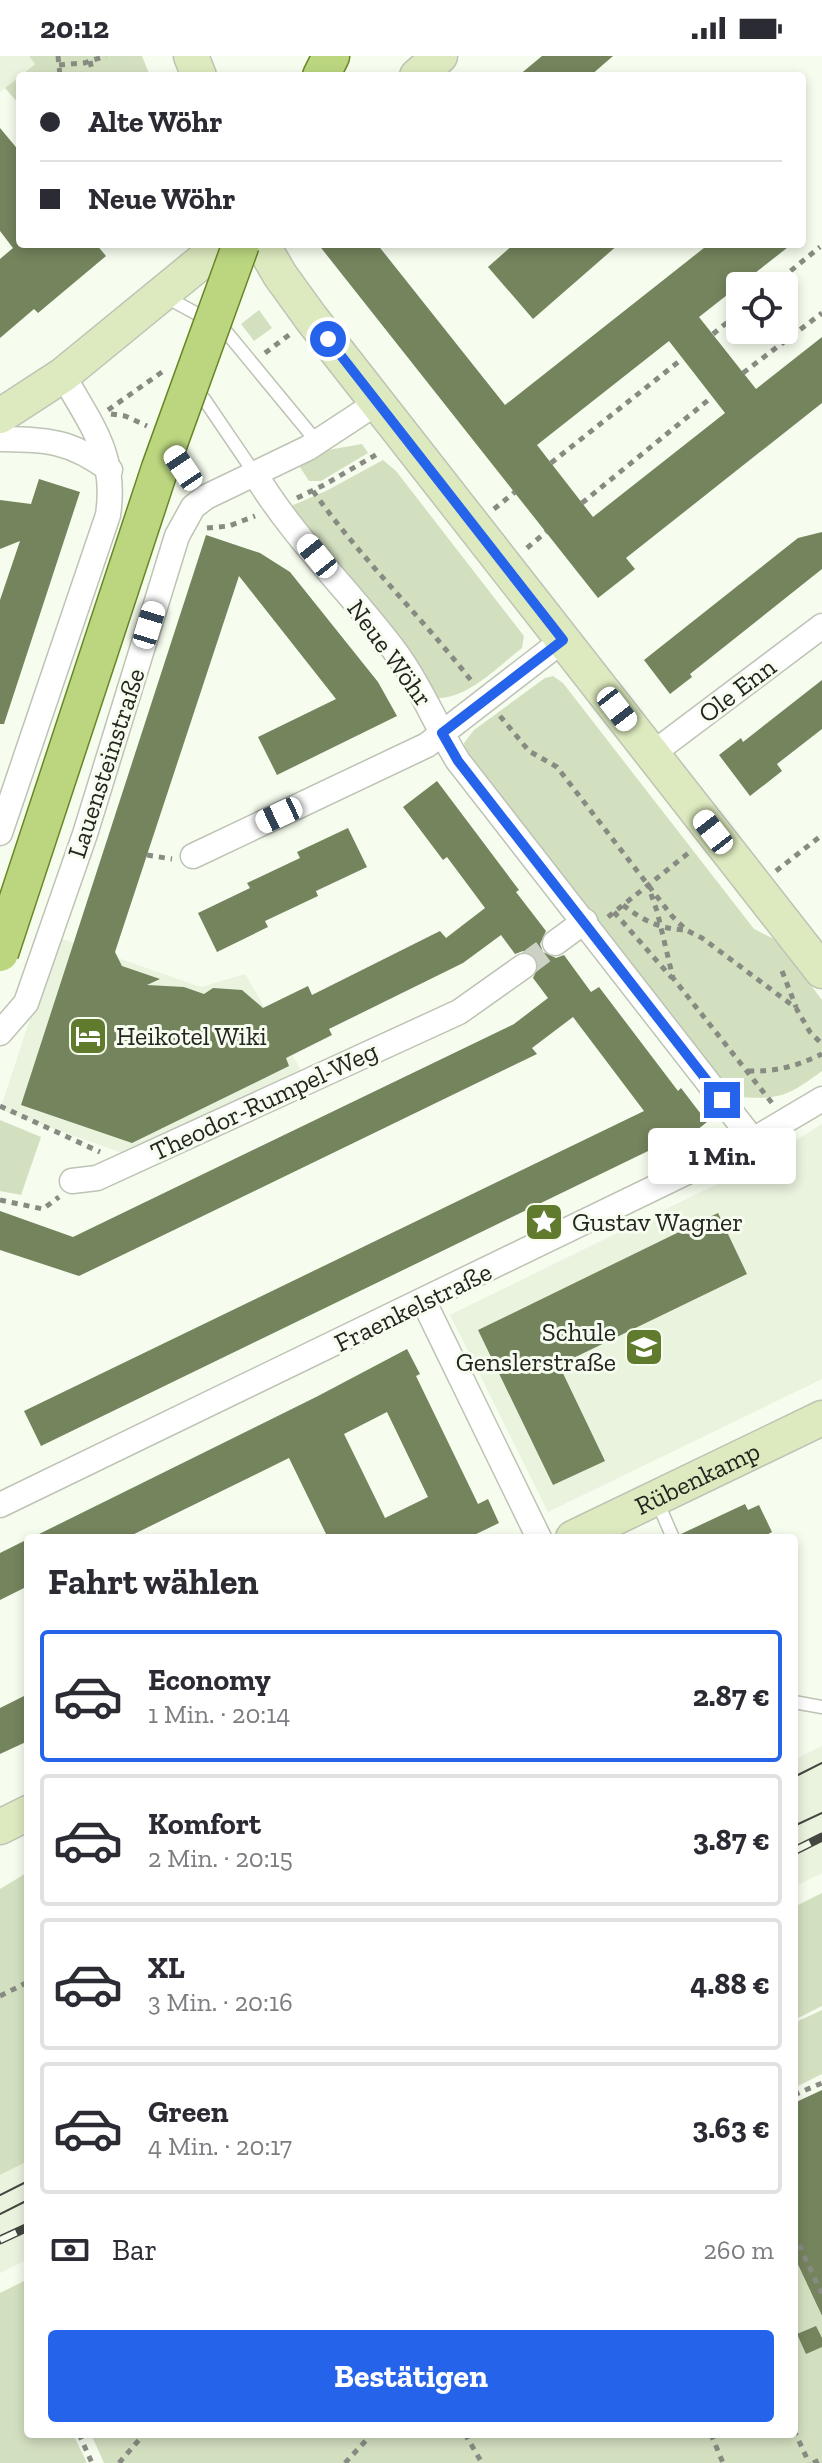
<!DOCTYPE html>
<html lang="de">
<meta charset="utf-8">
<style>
:root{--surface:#fff;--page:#f7f7f7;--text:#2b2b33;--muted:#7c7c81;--line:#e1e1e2;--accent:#2563eb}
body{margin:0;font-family:"Zilla Slab",serif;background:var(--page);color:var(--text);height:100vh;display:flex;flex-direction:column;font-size:30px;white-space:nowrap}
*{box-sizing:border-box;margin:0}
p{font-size:26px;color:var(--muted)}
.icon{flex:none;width:44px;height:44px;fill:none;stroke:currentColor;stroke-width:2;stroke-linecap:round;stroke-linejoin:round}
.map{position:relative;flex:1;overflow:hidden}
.drawer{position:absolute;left:24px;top:1478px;width:774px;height:904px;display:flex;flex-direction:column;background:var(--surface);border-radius:8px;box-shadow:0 4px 12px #0003}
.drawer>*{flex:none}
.hud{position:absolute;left:16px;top:16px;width:790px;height:176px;border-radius:8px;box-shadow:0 4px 12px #0003;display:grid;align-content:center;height:176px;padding:0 24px;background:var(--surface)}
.controls{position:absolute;left:726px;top:216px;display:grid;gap:16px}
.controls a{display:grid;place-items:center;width:72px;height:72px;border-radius:8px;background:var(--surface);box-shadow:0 4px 12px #0003;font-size:40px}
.end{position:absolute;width:36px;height:36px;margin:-18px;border:10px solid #2563eb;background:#fff;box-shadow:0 0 0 4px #fff}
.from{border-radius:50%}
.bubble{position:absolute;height:56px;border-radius:8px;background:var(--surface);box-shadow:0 4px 12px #0003;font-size:26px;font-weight:700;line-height:56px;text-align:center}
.car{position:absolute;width:24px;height:48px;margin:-24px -12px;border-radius:10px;box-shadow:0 0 6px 2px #0007;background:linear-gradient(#fff 24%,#345 0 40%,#fff 0 76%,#345 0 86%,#fff 0)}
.hud b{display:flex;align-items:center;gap:28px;height:76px;font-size:30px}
.hud b+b{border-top:2px solid var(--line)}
.hud i{width:20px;height:20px;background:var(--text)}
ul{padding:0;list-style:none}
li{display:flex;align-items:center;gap:24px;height:132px;margin:0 16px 12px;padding:0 8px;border:4px solid var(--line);border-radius:8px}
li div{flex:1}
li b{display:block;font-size:30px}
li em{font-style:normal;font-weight:700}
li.on{border-color:var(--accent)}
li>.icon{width:72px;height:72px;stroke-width:1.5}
h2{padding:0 24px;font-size:36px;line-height:96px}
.pay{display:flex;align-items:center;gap:20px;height:88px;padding:0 24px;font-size:30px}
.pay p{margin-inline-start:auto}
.button{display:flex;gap:16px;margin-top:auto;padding:16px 24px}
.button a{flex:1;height:92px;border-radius:8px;background:var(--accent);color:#fff;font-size:32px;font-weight:700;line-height:92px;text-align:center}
.status{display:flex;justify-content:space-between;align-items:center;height:56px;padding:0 40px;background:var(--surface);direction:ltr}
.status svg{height:22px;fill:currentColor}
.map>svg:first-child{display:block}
.built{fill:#eaf3de}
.green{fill:#d3e0c0}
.building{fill:#74845d;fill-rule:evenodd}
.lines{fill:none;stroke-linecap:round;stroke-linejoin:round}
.street-tunnel{stroke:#ccd1c5;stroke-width:24;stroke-dasharray:24 12;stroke-linecap:butt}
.lane-casing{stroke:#bdc3b5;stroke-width:15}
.street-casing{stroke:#bdc3b5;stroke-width:27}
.secondary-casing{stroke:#bdc3b5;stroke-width:37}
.primary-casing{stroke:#698626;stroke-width:39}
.path{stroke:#878b82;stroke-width:5;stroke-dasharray:6 6;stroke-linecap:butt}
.lane{stroke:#fff;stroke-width:12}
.street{stroke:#fff;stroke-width:24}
.secondary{stroke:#ddeabf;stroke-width:34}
.primary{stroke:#bbd67f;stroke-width:36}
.tram{stroke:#444740;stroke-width:2}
.rail-casing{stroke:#444740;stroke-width:9}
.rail{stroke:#f6fcee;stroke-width:6;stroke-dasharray:18;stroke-linecap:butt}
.primary-bridge-casing{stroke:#698626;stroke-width:39;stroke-linecap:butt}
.primary-bridge{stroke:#bbd67f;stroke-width:36}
.route{stroke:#2563eb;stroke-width:10}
.labels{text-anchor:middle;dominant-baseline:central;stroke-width:6;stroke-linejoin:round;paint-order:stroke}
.street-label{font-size:26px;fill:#232520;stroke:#f6fcee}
.poi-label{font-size:26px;fill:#232520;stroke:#f6fcee;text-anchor:start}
</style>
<div class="status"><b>20:12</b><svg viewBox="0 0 49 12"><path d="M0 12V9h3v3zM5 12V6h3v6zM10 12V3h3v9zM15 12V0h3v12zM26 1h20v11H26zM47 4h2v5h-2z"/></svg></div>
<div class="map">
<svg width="822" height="2407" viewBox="0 0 822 2407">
<rect width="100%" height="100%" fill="#f6fcee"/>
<g class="built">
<polygon points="0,0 29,0 35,7 0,36"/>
<polygon points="57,881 201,931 245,918 301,1014 123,1097 0,1054"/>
<polygon points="822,1068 822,1323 548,1456 450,1259 756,1109"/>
<polygon points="822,1690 822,1817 794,1831 794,1704"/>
<polygon points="28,2105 28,2203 0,2217 0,2119"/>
</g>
<g class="green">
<polygon points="29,0 142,0 150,20 20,20 20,49 5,32 35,8"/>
<polygon points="259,254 272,272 254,285 241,268"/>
<polygon points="362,388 368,397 321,425 309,425 298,408 328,394"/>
<path d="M 383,404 L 396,415 L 524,580 L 522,592 C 497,611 467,644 434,642 L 291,450 L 326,435 Z"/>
<path d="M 553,620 L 563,627 L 754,873 L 778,885 L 822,944 L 822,1015 C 787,1041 777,1045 733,1040 L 466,700 L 464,687 L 474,674 L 545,622 Z"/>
<polygon points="0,1064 41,1081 21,1139 0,1135"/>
<polygon points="28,1816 28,2105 0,2119 0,1833"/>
<polygon points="822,1837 822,1950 794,1964 794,1851"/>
<polygon points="822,1954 822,2018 794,2032 794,1967"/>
<polygon points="794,2200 822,2261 822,2407 104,2407 91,2378 794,2378"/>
<polygon points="28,2223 28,2378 73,2378 87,2407 0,2407 0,2237"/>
</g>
<g class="building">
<polygon points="542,0 613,0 590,20 518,20"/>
<polygon points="0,72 20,96 20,188 96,188 106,200 38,257 34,253 0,282 0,203 13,192 0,175"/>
<path d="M 318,188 L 377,188 L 505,349 L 709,188 L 792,188 L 699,261 L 756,333 L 822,281 L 822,347 L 626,502 L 635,513 L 598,542 ZM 669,285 L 725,357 L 593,461 L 537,389 Z"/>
<polygon points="514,188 619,188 533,263 488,211"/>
<polygon points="39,423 80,436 4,668 0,668 0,544 20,485 0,493 0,444 31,448"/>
<polygon points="822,476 822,513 690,618 692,621 670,638 644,604 798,482"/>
<polygon points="206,479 260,497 290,516 378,626 397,660 277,719 258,681 336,643 239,520 115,896 122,910 160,923 147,929 184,931 204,938 213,932 242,934 263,952 308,930 312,939 440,875 446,882 485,852 447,801 443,804 403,751 437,725 519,834 516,836 546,875 540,888 543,896 556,902 564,899 591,936 599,931 678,1035 681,1032 707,1066 686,1083 679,1080 41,1390 24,1355 644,1055 573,961 532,992 537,998 79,1220 0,1194 0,1155 73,1181 514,968 548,942 533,922 539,909 536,901 523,895 515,898 501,879 463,907 329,973 332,979 286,1002 289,1010 132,1087 21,1049"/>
<polygon points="822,624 822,673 777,708 782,715 750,740 719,699 741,682 743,686"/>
<polygon points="348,772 367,811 316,835 318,840 265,865 268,871 217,896 198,857 250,832 247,827 300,802 297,796"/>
<polygon points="718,1157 747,1218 559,1309 605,1405 553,1429 478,1274"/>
<path d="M 407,1293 L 420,1318 L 416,1320 L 478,1448 L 488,1443 L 499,1467 L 468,1482 L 328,1482 L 289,1402 L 126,1482 L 31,1482 L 318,1340 ZM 387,1356 L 428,1441 L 385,1462 L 344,1378 Z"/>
<polygon points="745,1448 748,1454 759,1449 772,1476 761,1482 682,1482 681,1478"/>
<polygon points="28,1483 28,1530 0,1544 0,1497"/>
<polygon points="28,1638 28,1685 0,1698 0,1652"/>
<polygon points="822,2034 822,2260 794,2200 794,2047"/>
<polygon points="816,2270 822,2282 822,2291 806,2298 797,2278"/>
</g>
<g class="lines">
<polyline class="street-tunnel" points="524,910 555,887"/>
<g class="lane-casing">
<g id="lane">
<polyline points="166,241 223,272 317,386"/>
<polyline points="192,351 204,343 255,418"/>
<polyline points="657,1445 673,1482"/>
<polyline points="794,1646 822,1651"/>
</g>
</g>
<g class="street-casing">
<g id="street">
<path d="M 0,383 C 48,384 70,384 110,414"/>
<path d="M 255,418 C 294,483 352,537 397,598 C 422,632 436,670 458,705 L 753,1084"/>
<polyline points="652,698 822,570"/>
<path d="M 0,777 L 108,459 C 117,399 91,369 63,319"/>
<polyline points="193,800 427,689 563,584"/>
<polyline points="555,887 585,865"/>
<polyline points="0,977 26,947 85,778 177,480 193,451 206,441 308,392 378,346"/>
<polyline points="72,1125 97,1122 459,956 524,910"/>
<polyline points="424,1246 539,1482"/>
<polyline points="0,1449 753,1084 822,1043"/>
</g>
</g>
<g class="secondary-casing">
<g id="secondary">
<polyline points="191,0 199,20"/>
<polyline points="417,20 440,0"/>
<polyline points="262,188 280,219 311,262 822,915"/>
<polyline points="0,360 63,319 223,188"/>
<path id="s1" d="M 573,1482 L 822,1362"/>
<polyline points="0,1771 28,1757"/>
</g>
</g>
<g class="primary-casing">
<polyline id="primary" points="321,20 331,0"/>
</g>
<g class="path">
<polyline points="58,0 60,20"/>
<polyline points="90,5 93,19"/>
<polyline points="59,9 84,7 106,0"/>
<polyline points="92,20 104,20"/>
<polyline points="772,230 820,191"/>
<polyline points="713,278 740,256"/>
<polyline points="265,297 289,279"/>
<polyline points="743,317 822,257"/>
<polyline points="108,354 162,316"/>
<polyline points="111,358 125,360 147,370"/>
<polyline points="551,407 682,303"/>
<path d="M 313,435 C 361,503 422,561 473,627"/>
<polyline points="297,442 324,429 379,397"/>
<polyline points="582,447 712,341"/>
<polyline points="494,453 515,436"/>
<polyline points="207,472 229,470 255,460"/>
<polyline points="527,492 546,476"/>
<polyline points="500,660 529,695 557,711 672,860 686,874 702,882 796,952 810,976 822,988"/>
<polyline points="147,799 172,803"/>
<polyline points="776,815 822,779"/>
<polyline points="651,838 657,855 673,922 772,1047"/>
<path d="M 623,849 C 642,864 660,873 685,874"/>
<polyline points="614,856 672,922"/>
<polyline points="608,861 691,795"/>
<polyline points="782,915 796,951"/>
<path d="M 748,1015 C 776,1016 797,1010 822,998"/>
<polyline points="0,1050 100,1096"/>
<polyline points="0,1144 43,1153 59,1141"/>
<polyline points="0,1940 28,1926"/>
<polyline points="794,2039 822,2027"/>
<polyline points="794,2178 822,2238"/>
<polyline points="794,2374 809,2407"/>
<polyline points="79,2378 92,2407"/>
<polyline points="465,2378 482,2407"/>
<polyline points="711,2378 723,2407"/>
<polyline points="119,2407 144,2378"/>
<polyline points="345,2407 372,2378"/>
<polyline points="813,2407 822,2403"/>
</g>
<use href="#lane" class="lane"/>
<use href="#street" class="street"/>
<use href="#secondary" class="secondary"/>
<use href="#primary" class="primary"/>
<g class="tram">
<polyline points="794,1721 822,1707"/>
<polyline points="794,1770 822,1757"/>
<polyline points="0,2139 28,2125"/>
<polyline points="0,2158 28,2144"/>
</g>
<g class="rail-casing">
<g id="rail">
<polyline points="794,1795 822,1781"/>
<polyline points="0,2184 28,2171"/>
</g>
</g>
<use href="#rail" class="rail"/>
<g class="primary-bridge-casing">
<polyline id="primary-bridge" points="0,897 160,412 241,188"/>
</g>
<use href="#primary-bridge" class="primary-bridge"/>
</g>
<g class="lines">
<polyline class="route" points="328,283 563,584 442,677 458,705 722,1044"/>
</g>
<defs>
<g id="hotel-square" transform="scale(2)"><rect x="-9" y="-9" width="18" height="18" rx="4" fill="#607a2e" stroke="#f6fcee"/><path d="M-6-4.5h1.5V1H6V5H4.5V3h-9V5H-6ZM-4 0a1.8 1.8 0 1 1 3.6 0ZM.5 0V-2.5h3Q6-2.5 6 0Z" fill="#fff"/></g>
<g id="sight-square" transform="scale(2)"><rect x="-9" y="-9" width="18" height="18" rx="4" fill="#607a2e" stroke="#f6fcee"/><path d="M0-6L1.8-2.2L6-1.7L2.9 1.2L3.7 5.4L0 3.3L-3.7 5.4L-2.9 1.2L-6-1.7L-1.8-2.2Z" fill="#fff"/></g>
<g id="school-square" transform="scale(2)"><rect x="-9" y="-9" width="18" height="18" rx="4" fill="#607a2e" stroke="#f6fcee"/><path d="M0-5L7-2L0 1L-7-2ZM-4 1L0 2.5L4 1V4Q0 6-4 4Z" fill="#fff"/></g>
</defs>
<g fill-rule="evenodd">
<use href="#hotel-square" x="88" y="980"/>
<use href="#sight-square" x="544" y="1166"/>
<use href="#school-square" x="644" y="1291"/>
</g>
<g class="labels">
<g class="street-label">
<text transform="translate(390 597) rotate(54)">Neue Wöhr</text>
<text transform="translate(737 634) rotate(-37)">Ole Enn</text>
<text transform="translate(106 707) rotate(-72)">Lauensteinstraße</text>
<text transform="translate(264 1045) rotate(-25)">Theodor-Rumpel-Weg</text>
<text transform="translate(413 1251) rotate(-26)">Fraenkelstraße</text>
<text stroke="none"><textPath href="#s1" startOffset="138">Rübenkamp</textPath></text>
</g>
<g class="poi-label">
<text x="116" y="980">Heikotel Wiki</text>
<text x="572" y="1166">Gustav Wagner</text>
<text x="616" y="1276" text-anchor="end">Schule<tspan x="616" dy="30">Genslerstraße</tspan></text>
</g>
</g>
</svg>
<div class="controls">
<a><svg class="icon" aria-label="locate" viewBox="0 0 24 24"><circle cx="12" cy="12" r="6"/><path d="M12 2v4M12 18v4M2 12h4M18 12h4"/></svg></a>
</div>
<i class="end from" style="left:328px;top:283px"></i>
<i class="end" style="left:722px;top:1044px"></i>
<div class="bubble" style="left:648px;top:1072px;width:148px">1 Min.</div>
<i class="car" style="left:183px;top:412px;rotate:326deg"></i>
<i class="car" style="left:317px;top:500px;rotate:321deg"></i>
<i class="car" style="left:149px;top:569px;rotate:17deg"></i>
<i class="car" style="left:617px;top:653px;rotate:142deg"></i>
<i class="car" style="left:279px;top:759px;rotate:245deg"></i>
<i class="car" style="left:713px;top:776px;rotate:322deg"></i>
<div class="hud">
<b><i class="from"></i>Alte Wöhr</b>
<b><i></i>Neue Wöhr</b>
</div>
<section class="drawer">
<h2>Fahrt wählen</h2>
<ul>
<li class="on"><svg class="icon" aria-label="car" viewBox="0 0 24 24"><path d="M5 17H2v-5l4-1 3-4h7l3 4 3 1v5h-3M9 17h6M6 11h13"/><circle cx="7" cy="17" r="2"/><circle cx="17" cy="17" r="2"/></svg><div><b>Economy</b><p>1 Min. · 20:14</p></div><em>2.87 €</em></li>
<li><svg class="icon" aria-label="car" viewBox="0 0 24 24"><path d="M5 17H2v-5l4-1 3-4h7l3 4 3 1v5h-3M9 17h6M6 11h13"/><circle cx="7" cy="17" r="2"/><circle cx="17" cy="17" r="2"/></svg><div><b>Komfort</b><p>2 Min. · 20:15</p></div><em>3.87 €</em></li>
<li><svg class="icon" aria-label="car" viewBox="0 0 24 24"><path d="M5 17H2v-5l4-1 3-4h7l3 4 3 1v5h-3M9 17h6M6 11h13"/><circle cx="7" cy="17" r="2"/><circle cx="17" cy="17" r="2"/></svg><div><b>XL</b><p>3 Min. · 20:16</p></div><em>4.88 €</em></li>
<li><svg class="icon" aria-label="car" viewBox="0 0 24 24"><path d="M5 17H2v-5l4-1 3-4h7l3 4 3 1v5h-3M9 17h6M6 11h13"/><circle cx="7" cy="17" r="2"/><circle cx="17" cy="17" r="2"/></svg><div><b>Green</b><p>4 Min. · 20:17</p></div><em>3.63 €</em></li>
</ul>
<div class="pay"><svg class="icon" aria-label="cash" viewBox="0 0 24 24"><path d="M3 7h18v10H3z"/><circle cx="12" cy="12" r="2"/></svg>Bar<p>260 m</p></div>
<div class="button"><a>Bestätigen</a></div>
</section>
</div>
